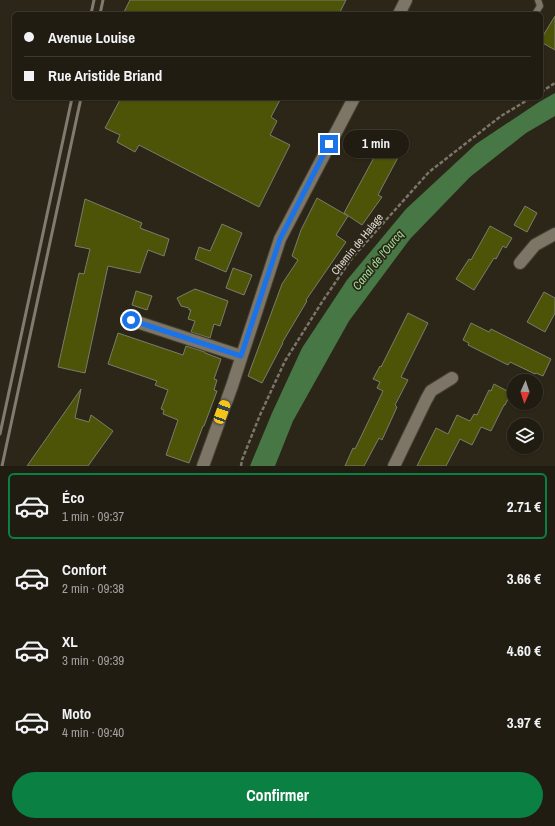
<!DOCTYPE html>
<html lang="fr">
<meta charset="utf-8">
<style>
:root{--surface:#211c12;--page:#2d2920;--text:#f1f3f6;--muted:#a2a19f;--line:#3e3a32;--accent:#0b8043}
body{margin:0;font-family:"Archivo Narrow",sans-serif;background:var(--page);color:var(--text);height:100vh;display:flex;flex-direction:column;font-size:15px;white-space:nowrap}
*{box-sizing:border-box;margin:0}
p{font-size:13px;color:var(--muted)}
.icon{flex:none;width:22px;height:22px;fill:none;stroke:currentColor;stroke-width:2;stroke-linecap:round;stroke-linejoin:round}
.map{position:relative;height:466px;overflow:hidden}
.side{display:flex;flex-direction:column;background:var(--surface);flex:1}
.side>*{flex:none}
.guide{position:absolute;left:12px;top:12px;width:531px;height:88px;border-radius:6px;box-shadow:0 1px 3px #0004,0 0 0 1px var(--line);display:grid;align-content:center;height:88px;padding:0 12px;background:var(--surface)}
.needle{width:26px;rotate:183deg}
.tools{position:absolute;left:507px;top:374px;display:grid;gap:8px}
.tools a{display:grid;place-items:center;width:36px;height:36px;border-radius:50%;background:var(--surface);box-shadow:0 1px 3px #0004,0 0 0 1px var(--line);font-size:20px}
.end{position:absolute;width:18px;height:18px;margin:-9px;border:5px solid #1a73e8;background:#fff;box-shadow:0 0 0 2px #fff}
.from{border-radius:50%}
.bubble{position:absolute;height:28px;border-radius:14px;background:var(--surface);box-shadow:0 1px 3px #0004,0 0 0 1px var(--line);font-size:13px;font-weight:800;line-height:28px;text-align:center}
.car{position:absolute;width:12px;height:24px;margin:-12px -6px;border-radius:5px;box-shadow:0 0 3px 1px #0007;background:linear-gradient(#f5c518 24%,#345 0 40%,#f5c518 0 76%,#345 0 86%,#f5c518 0)}
.guide b{display:flex;align-items:center;gap:14px;height:38px;font-size:15px}
.guide b+b{border-top:1px solid var(--line)}
.guide i{width:10px;height:10px;background:var(--text)}
ul{padding:7px 0 0;list-style:none}
li{display:flex;align-items:center;gap:12px;height:66px;margin:0 8px 6px;padding:0 4px;border:2px solid transparent;border-radius:6px}
li div{flex:1}
li b{display:block;font-size:15px}
li em{font-style:normal;font-weight:800}
li.active{border-color:var(--accent)}
li>.icon{width:36px;height:36px;stroke-width:1.5}
.button{display:flex;gap:8px;margin-top:auto;padding:8px 12px}
.button a{flex:1;height:46px;border-radius:24px;background:var(--accent);color:#fff;font-size:16px;font-weight:800;line-height:46px;text-align:center}
.map>svg:first-child{display:block}
.water{fill:#477745}
.building{fill:#4d5408;stroke:#797d6b}
.lines{fill:none;stroke-linecap:round;stroke-linejoin:round}
.service-casing{stroke:#454135;stroke-width:8}
.minor-casing{stroke:#454135;stroke-width:14}
.path{stroke:#7b756a;stroke-width:2.5;stroke-dasharray:4 2;stroke-linecap:butt}
.service{stroke:#7d7666;stroke-width:6}
.minor{stroke:#7d7666;stroke-width:12}
.rail{stroke:#807a6f;stroke-width:3}
.route{stroke:#1a73e8;stroke-width:5}
.labels{text-anchor:middle;dominant-baseline:central;stroke-width:3.5;stroke-linejoin:round;paint-order:stroke}
.street-label{font-size:11px;fill:#e2ded5;stroke:#2c2618}
.water-label{font-size:12px;font-style:italic;fill:#9ae096;stroke:#2c2618}
</style>
<div class="map">
<svg width="555" height="466" viewBox="0 0 555 466">
<rect width="100%" height="100%" fill="#2c2618"/>
<polygon class="water" points="555,93 555,116 526,133 470,177 410,239 349,321 293,421 275,466 250,466 272,413 302,348 347,280 406,209 476,144 539,102"/>
<g class="building">
<polygon points="130,0 346,0 339,14 123,14"/>
<polygon points="555,16 555,50 541,42 541,39"/>
<polygon points="121,98 281,98 271,117 277,121 270,135 290,145 259,207 139,145 135,152 117,142 120,135 105,128"/>
<polygon points="384,139 403,148 378,195 382,197 362,225 344,213"/>
<polygon points="317,198 348,216 336,235 346,242 306,300 307,301 282,343 283,343 262,383 248,376 282,284 298,260 292,256 301,230"/>
<polygon points="85,199 142,223 140,228 169,239 164,256 148,250 140,273 108,266 85,373 58,367 79,273 84,274 90,249 75,246"/>
<polygon points="525,206 537,213 527,232 514,225"/>
<polygon points="222,224 242,233 226,272 195,259 199,247 210,251"/>
<polygon points="490,226 512,238 506,248 503,246 496,259 494,258 474,290 456,279 469,259 471,260"/>
<polygon points="233,268 252,275 244,295 226,288"/>
<polygon points="195,289 228,301 220,326 214,324 210,338 191,332 195,321 188,319 191,310 189,310 189,308 181,306 177,298"/>
<polygon points="136,291 152,296 147,310 132,305"/>
<polygon points="544,292 555,298 555,313 545,332 527,322"/>
<polygon points="408,313 428,323 401,377 408,380 395,405 397,407 382,440 379,438 364,466 345,466 353,448 355,449 383,391 377,388 380,382 373,379 380,366 381,367"/>
<polygon points="471,323 489,332 491,329 551,359 543,376 536,373 535,374 510,362 508,365 468,345 469,343 463,340"/>
<polygon points="118,333 183,355 186,346 205,352 205,353 221,359 214,379 217,380 214,390 217,391 204,426 203,426 189,463 166,455 178,420 163,414 164,410 161,409 168,390 155,385 157,381 108,364"/>
<polygon points="494,384 511,393 505,405 504,405 491,431 481,427 472,445 460,439 446,466 417,466 436,428 448,434 457,415 470,421 474,414 477,415 489,390 491,391"/>
<polygon points="81,389 75,418 89,422 91,415 113,431 88,466 27,466"/>
</g>
<g class="lines">
<g class="service-casing">
<polyline id="service" points="535,14 540,6 538,0"/>
</g>
<g class="minor-casing">
<g id="minor">
<polyline points="399,14 406,0"/>
<polyline points="520,263 535,245 555,234"/>
<polyline points="131,320 241,356"/>
<polyline points="203,466 232,386 280,239 354,98"/>
<polyline points="394,466 426,400 431,391 452,378"/>
</g>
</g>
<g class="path">
<polyline points="541,92 555,83"/>
<polyline points="241,466 242,460 260,415 285,361 322,302 352,258 429,172 501,116 531,98"/>
</g>
<use href="#service" class="service"/>
<use href="#minor" class="minor"/>
<g class="rail">
<polyline points="91,14 94,0"/>
<polyline points="100,14 103,0"/>
<polyline points="0,434 72,98"/>
<polyline points="2,466 81,98"/>
</g>
</g>
<g class="lines">
<polyline class="route" points="131,320 241,356 280,239 329,144"/>
</g>
<g class="labels">
<g class="street-label">
<text transform="translate(357 244) rotate(-51)">Chemin de Halage</text>
</g>
<g class="water-label">
<text transform="translate(378 260) rotate(-51)">Canal de l'Ourcq</text>
</g>
</g>
</svg>
<div class="tools">
<a><svg class="needle" viewBox="-14 -14 28 28"><path d="M0-13l5 13h-10z" fill="#e53935"/><path d="M0 13l5-13h-10z" fill="#a2a19f"/></svg></a>
<a><svg class="icon" aria-label="layers" viewBox="0 0 24 24"><path d="M12 4l9 5-9 5-9-5zM3 14l9 5 9-5"/></svg></a>
</div>
<i class="end from" style="left:131px;top:320px"></i>
<i class="end" style="left:329px;top:144px"></i>
<div class="bubble" style="left:343px;top:130px;width:66px">1 min</div>
<i class="car" style="left:222px;top:412px;rotate:20deg"></i>
<div class="guide">
<b><i class="from"></i>Avenue Louise</b>
<b><i></i>Rue Aristide Briand</b>
</div>
</div>
<section class="side">
<ul>
<li class="active"><svg class="icon" aria-label="car" viewBox="0 0 24 24"><path d="M5 17H2v-5l4-1 3-4h7l3 4 3 1v5h-3M9 17h6M6 11h13"/><circle cx="7" cy="17" r="2"/><circle cx="17" cy="17" r="2"/></svg><div><b>Éco</b><p>1 min · 09:37</p></div><em>2.71 €</em></li>
<li><svg class="icon" aria-label="car" viewBox="0 0 24 24"><path d="M5 17H2v-5l4-1 3-4h7l3 4 3 1v5h-3M9 17h6M6 11h13"/><circle cx="7" cy="17" r="2"/><circle cx="17" cy="17" r="2"/></svg><div><b>Confort</b><p>2 min · 09:38</p></div><em>3.66 €</em></li>
<li><svg class="icon" aria-label="car" viewBox="0 0 24 24"><path d="M5 17H2v-5l4-1 3-4h7l3 4 3 1v5h-3M9 17h6M6 11h13"/><circle cx="7" cy="17" r="2"/><circle cx="17" cy="17" r="2"/></svg><div><b>XL</b><p>3 min · 09:39</p></div><em>4.60 €</em></li>
<li><svg class="icon" aria-label="car" viewBox="0 0 24 24"><path d="M5 17H2v-5l4-1 3-4h7l3 4 3 1v5h-3M9 17h6M6 11h13"/><circle cx="7" cy="17" r="2"/><circle cx="17" cy="17" r="2"/></svg><div><b>Moto</b><p>4 min · 09:40</p></div><em>3.97 €</em></li>
</ul>
<div class="button"><a>Confirmer</a></div>
</section>
